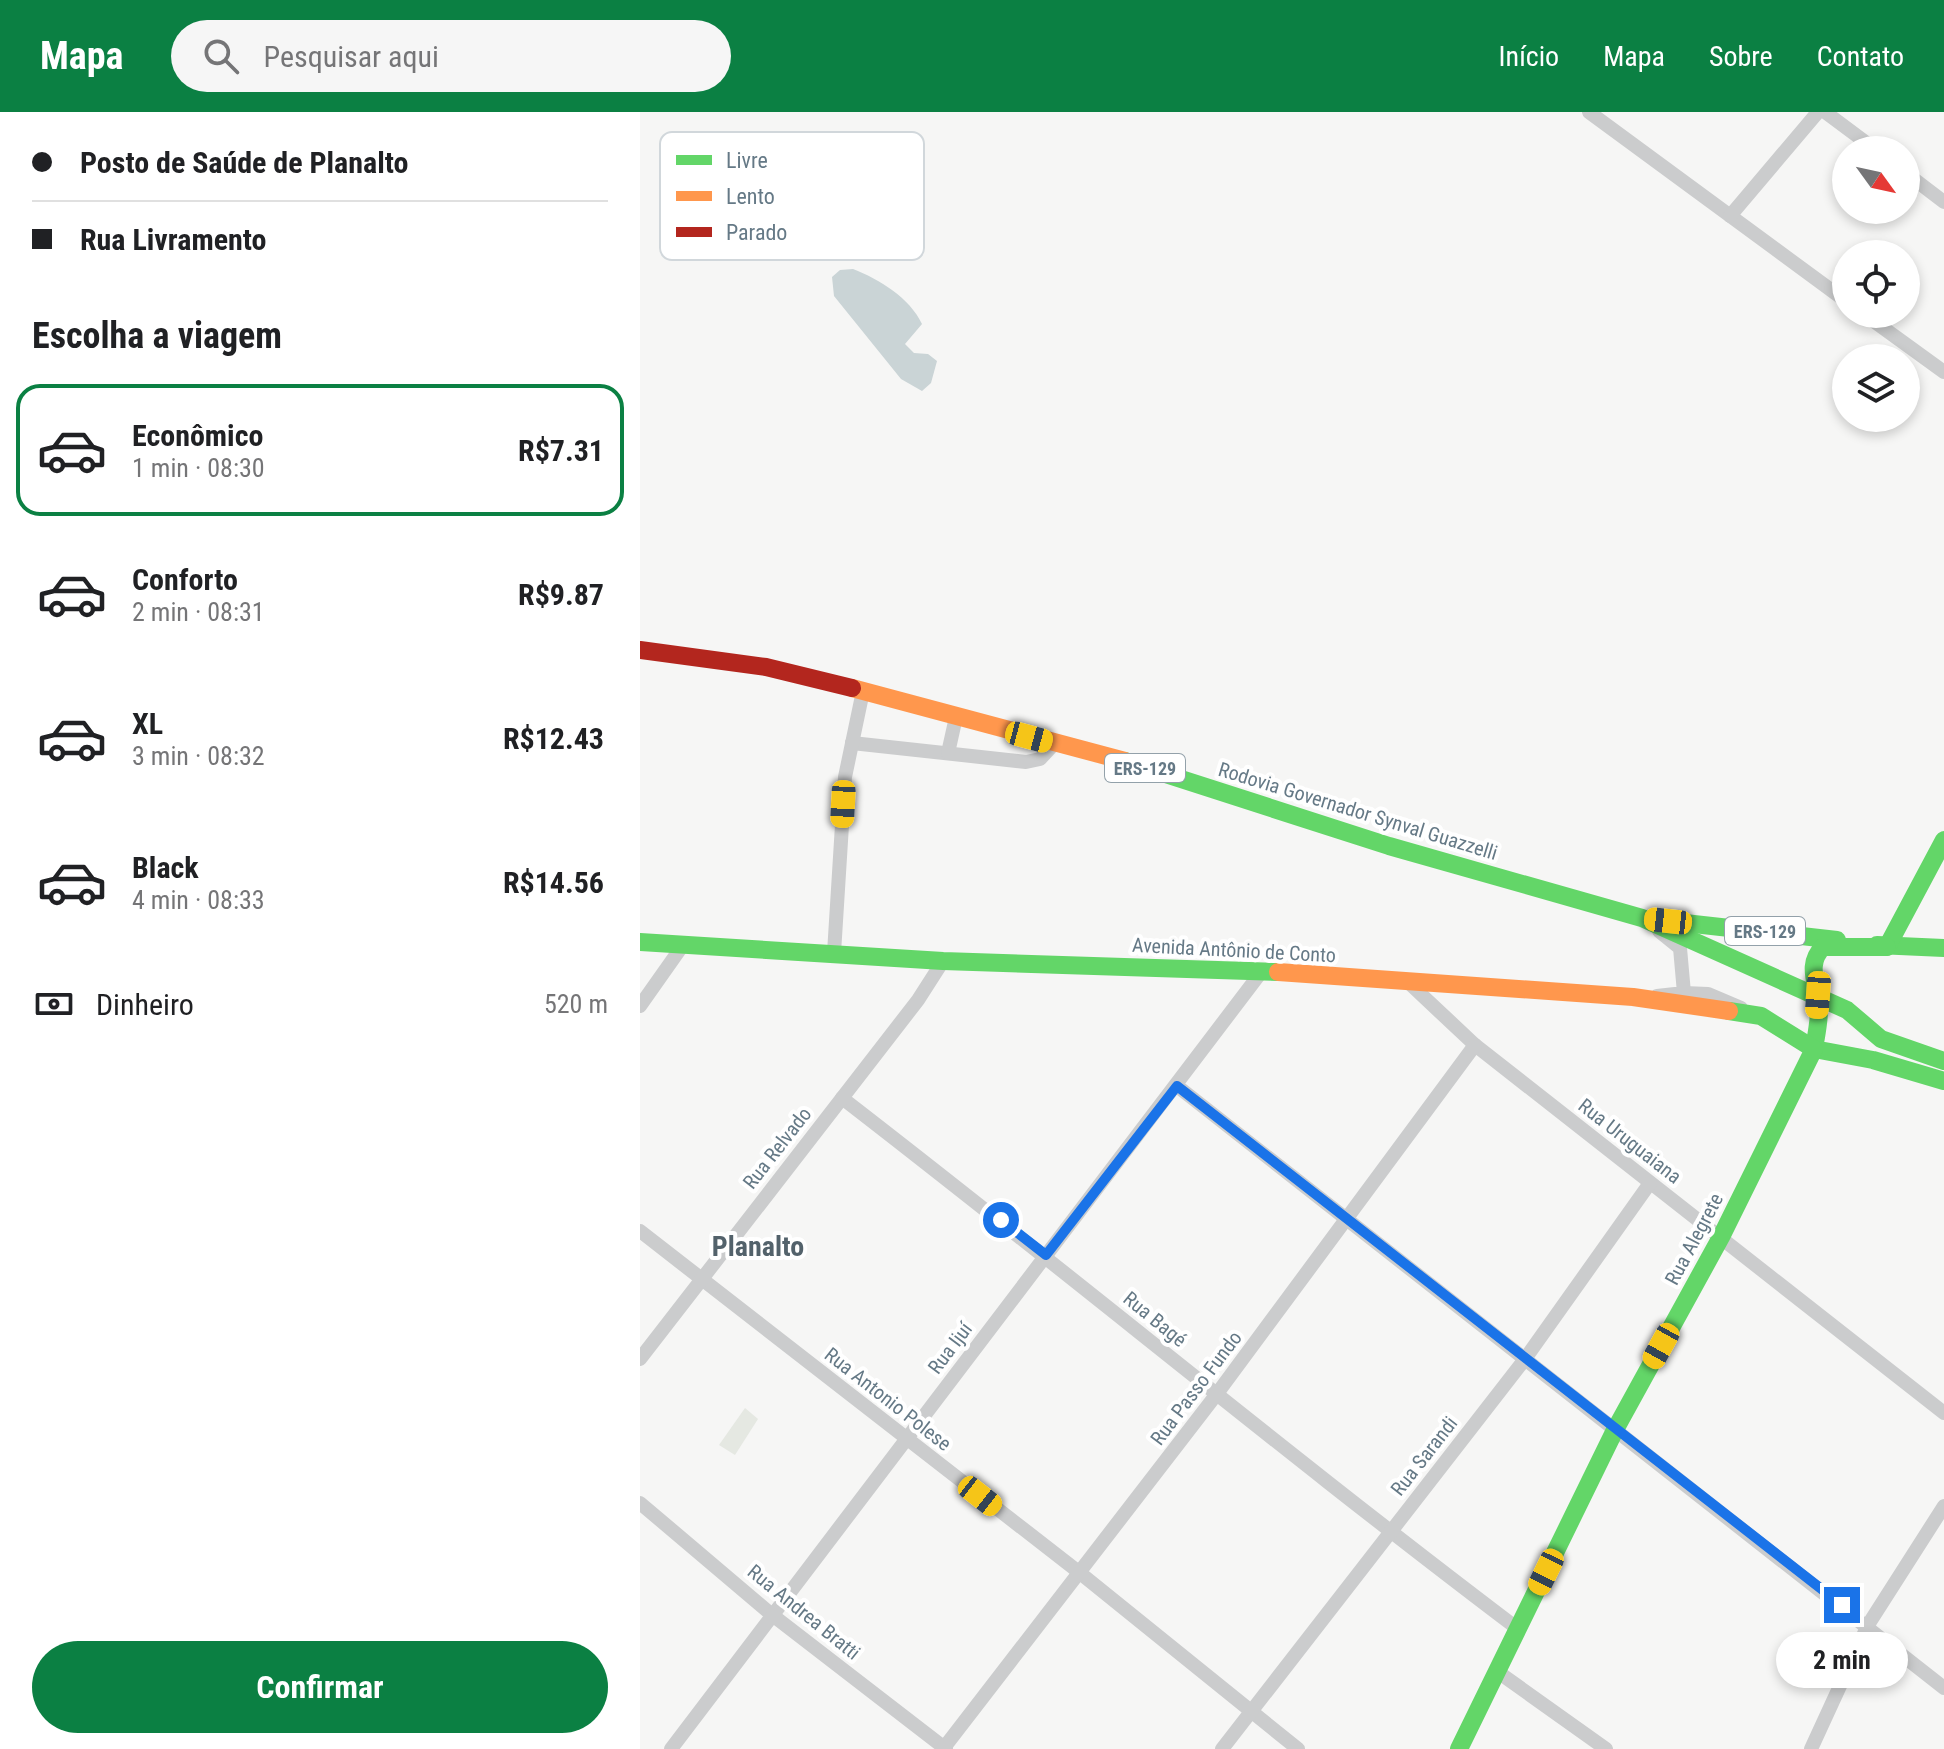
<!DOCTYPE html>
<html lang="pt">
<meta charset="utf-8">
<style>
:root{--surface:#fff;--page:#f6f6f6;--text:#202124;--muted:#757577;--line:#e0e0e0;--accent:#0b8043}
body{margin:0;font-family:"Roboto Condensed",sans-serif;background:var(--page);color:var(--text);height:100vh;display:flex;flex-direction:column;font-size:30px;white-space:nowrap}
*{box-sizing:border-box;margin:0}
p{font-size:26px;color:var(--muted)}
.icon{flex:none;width:44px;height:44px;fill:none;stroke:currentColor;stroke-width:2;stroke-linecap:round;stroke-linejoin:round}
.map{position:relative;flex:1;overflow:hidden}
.sheet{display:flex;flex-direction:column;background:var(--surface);width:640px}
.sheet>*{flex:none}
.hud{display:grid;align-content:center;height:176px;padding:0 32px;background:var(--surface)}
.needle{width:52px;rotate:123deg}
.fabs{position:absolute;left:1192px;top:24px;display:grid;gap:16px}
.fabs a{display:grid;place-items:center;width:88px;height:88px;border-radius:50%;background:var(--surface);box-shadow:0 4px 12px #0003;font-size:40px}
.end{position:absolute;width:36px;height:36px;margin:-18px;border:10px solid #1a73e8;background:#fff;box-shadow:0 0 0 4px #fff}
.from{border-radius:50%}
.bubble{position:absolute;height:56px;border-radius:28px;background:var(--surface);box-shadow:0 4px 12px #0003;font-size:26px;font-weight:700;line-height:56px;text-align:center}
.car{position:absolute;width:24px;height:48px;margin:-24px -12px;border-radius:10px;box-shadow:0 0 6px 2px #0007;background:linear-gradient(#f5c518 24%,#345 0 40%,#f5c518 0 76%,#345 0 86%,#f5c518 0)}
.hud b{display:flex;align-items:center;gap:28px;height:76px;font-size:30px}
.hud b+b{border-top:2px solid var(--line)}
.hud i{width:20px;height:20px;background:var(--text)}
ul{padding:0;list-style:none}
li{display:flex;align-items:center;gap:24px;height:132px;margin:0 16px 12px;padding:0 16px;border:4px solid transparent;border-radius:24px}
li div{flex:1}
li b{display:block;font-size:30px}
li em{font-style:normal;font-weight:700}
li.current{border-color:var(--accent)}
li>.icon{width:72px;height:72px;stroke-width:1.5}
h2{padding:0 32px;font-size:36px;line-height:96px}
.pay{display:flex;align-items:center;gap:20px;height:88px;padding:0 32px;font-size:30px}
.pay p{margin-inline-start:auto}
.button{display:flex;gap:16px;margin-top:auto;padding:16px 32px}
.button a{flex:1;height:92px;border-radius:48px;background:var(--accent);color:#fff;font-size:32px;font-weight:700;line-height:92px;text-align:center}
header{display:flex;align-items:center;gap:48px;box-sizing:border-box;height:112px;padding:0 40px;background:var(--accent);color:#fff}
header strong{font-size:38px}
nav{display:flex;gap:44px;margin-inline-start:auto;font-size:28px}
.search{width:560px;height:72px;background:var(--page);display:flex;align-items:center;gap:20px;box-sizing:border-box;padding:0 28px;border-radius:44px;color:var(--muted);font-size:30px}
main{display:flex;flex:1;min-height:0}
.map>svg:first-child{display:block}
.green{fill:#e5e8e2}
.water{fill:#cad4d6}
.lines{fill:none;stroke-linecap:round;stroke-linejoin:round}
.street{stroke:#cbcccd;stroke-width:14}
.fast{stroke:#63d668;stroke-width:18}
.slow{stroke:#ff974d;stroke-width:18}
.jam{stroke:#b3261e;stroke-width:18}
.route{stroke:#1a73e8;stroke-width:10}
.labels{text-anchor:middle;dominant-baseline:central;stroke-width:8;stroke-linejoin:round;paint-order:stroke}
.shield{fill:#fff;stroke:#93a1aa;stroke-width:2}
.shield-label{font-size:18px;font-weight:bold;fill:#657986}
.street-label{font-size:20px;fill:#657986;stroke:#fff}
.district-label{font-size:28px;font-weight:bold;fill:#53626b;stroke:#fff}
.key{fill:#fff;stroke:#d1d7db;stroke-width:2}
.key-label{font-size:22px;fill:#657986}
</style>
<header>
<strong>Mapa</strong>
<div class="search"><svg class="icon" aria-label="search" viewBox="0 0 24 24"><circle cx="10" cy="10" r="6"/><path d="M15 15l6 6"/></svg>Pesquisar aqui</div>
<nav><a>Início</a><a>Mapa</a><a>Sobre</a><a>Contato</a></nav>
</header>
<main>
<section class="sheet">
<div class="hud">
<b><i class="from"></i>Posto de Saúde de Planalto</b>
<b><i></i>Rua Livramento</b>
</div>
<h2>Escolha a viagem</h2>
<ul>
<li class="current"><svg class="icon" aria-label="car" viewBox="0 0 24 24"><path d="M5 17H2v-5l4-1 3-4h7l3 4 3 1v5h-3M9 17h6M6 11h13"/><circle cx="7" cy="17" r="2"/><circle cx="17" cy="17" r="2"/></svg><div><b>Econômico</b><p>1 min · 08:30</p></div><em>R$7.31</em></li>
<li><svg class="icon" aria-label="car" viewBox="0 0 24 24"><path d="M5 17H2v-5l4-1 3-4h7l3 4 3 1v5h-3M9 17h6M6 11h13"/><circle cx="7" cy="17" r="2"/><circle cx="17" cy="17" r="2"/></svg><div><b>Conforto</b><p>2 min · 08:31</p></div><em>R$9.87</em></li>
<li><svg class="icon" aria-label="car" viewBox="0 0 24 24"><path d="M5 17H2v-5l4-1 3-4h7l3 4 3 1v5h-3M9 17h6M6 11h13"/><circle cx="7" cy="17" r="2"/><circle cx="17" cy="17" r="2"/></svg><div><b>XL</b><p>3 min · 08:32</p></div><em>R$12.43</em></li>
<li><svg class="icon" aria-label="car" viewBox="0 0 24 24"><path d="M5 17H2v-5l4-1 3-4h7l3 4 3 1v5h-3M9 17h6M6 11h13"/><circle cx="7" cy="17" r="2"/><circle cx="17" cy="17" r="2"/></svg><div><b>Black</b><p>4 min · 08:33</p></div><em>R$14.56</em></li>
</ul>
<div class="pay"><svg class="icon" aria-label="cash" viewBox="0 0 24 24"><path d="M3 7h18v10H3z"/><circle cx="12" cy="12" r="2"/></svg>Dinheiro<p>520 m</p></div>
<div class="button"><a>Confirmar</a></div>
</section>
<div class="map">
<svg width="1304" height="1637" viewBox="0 0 1304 1637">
<rect width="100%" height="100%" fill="#f6f6f5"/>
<polygon class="green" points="105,1296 118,1307 95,1343 79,1333"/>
<path class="water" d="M 213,157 C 239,167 270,186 282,212 L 265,232 L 274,241 L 288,242 L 297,249 L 291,271 L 282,279 L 261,267 L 194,184 L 192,165 L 200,158 Z"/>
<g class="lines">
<g class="street">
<polyline points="949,0 1206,189"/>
<polyline points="1185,0 1236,38"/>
<polyline points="1266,61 1304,90"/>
<polyline points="1090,104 1178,0"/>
<polyline points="1224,202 1304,260"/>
<polyline points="212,631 386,650 400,647 414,632"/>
<polyline points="308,641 316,605"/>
<polyline points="194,841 205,665 223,579"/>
<polyline points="769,871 835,933 1304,1301"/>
<polyline points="1044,881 1068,882 1101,896"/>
<polyline points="1017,884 1044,881 1040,836 1019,819"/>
<polyline points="0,894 43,833"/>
<polyline points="537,974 1304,1576"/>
<path d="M 202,986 C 429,1161 649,1344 878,1517"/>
<polyline points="0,1119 440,1461 658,1637"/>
<polyline points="0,1247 278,888 303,849"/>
<polyline points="0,1391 131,1502 306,1637"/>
<polyline points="858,1560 966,1637"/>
<polyline points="31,1637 622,859"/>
<polyline points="303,1637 576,1283 835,933"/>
<polyline points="582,1637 885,1247 1010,1071"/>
<polyline points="1171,1637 1228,1513 1304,1394"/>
</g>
<g class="fast">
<polyline points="485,649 749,734 1002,806 1207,898 1241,927 1304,949"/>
<polyline points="1018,808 1197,828"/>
<polyline points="0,830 303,849 638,860"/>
<polyline points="1237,833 1304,836"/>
<polyline points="1247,835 1304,728"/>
<path d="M 1247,835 L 1183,835 C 1164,854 1180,875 1179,898 C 1179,911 1176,924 1174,937 L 1233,948 L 1304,969"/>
<polyline points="819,1637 976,1316 1081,1125 1174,937 1121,904 1089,899"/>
</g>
<g class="slow">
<polyline points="212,576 485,649"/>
<polyline points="638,860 993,885 1089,899"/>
</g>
<polyline class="jam" points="0,538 126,555 212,576"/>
</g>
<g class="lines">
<polyline class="route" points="361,1108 406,1143 537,974 1202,1493"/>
</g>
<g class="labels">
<g class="shield">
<rect x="465" y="642" width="80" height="28" rx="6"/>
<rect x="1085" y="805" width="80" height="28" rx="6"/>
</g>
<g class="shield-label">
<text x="505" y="656">ERS-129</text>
<text x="1125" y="819">ERS-129</text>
</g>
<g class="street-label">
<text transform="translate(718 699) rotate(17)">Rodovia Governador Synval Guazzelli</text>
<text transform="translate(594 838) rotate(3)">Avenida Antônio de Conto</text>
<text transform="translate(990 1029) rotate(38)">Rua Uruguaiana</text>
<text transform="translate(137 1036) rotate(-52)">Rua Relvado</text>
<text transform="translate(1054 1127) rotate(-62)">Rua Alegrete</text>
<text transform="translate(515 1207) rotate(39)">Rua Bagé</text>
<text transform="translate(310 1236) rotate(-53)">Rua Ijuí</text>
<text transform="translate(556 1276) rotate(-53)">Rua Passo Fundo</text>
<text transform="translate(248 1287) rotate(38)">Rua Antonio Polese</text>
<text transform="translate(784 1344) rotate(-52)">Rua Sarandi</text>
<text transform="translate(164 1500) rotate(39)">Rua Andrea Bratti</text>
</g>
<g class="district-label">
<text x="118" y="1134">Planalto</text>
</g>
</g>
<rect x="20" y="20" width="264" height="128" rx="12" class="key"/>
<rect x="36" y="43" width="36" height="10" fill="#63d668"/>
<rect x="36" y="79" width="36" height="10" fill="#ff974d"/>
<rect x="36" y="115" width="36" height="10" fill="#b3261e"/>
<g class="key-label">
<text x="86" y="56">Livre</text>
<text x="86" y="92">Lento</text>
<text x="86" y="128">Parado</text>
</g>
</svg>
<div class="fabs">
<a><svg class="needle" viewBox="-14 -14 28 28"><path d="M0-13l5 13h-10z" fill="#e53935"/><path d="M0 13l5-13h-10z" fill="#757577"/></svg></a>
<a><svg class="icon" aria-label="locate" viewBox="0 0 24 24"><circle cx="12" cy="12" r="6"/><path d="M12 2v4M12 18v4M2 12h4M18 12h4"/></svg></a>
<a><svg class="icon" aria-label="layers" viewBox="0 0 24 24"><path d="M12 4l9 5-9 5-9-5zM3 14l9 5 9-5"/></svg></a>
</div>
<i class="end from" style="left:361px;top:1108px"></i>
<i class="end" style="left:1202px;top:1493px"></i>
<div class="bubble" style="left:1136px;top:1520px;width:132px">2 min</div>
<i class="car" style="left:389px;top:625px;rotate:105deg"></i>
<i class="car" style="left:203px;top:692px;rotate:183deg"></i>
<i class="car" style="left:1028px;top:809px;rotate:276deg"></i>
<i class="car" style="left:1178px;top:883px;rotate:184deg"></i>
<i class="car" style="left:1021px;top:1234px;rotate:209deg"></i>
<i class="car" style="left:340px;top:1384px;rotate:128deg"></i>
<i class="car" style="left:906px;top:1460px;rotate:206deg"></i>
</div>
</main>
